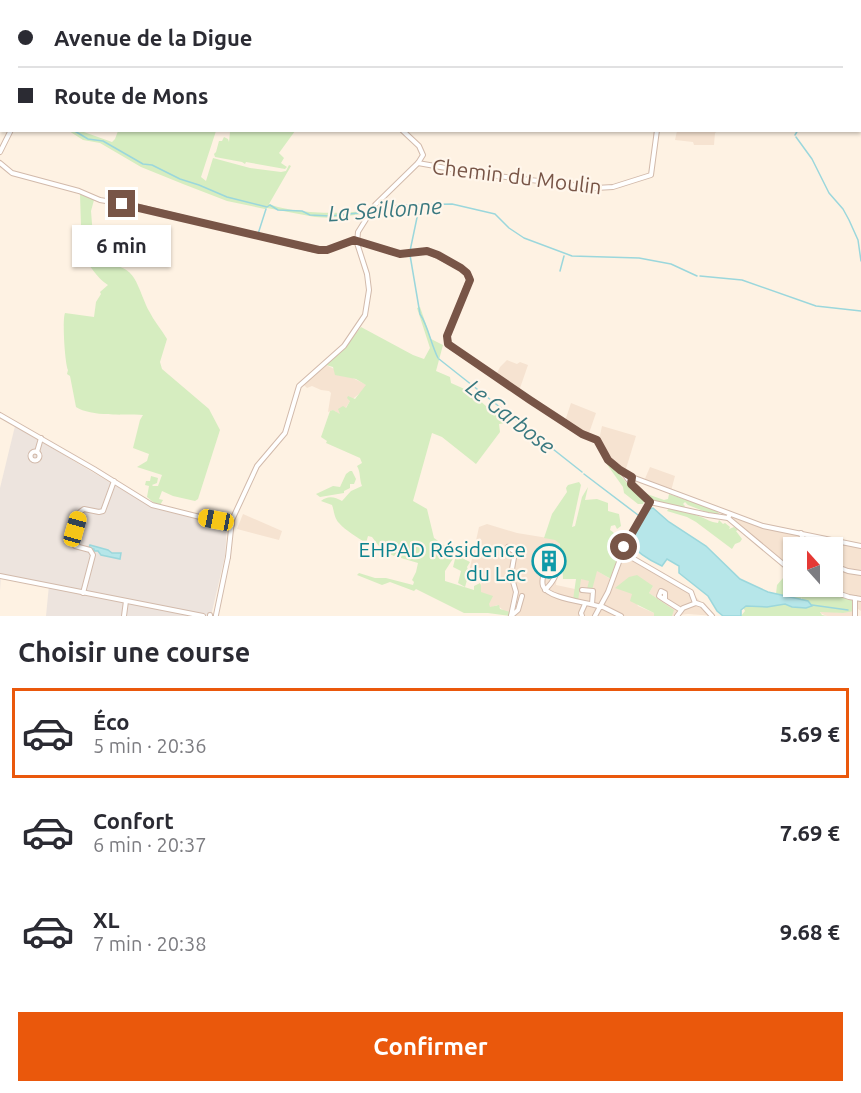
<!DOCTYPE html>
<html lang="fr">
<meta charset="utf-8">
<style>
:root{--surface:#fff;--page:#f2f2f3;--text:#2b2b33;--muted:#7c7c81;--line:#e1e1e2;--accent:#ea580c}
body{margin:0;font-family:Ubuntu,sans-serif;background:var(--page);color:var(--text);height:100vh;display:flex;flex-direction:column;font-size:22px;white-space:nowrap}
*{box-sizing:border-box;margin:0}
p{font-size:20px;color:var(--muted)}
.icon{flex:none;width:33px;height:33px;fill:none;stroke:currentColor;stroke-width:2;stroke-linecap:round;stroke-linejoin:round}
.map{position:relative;height:616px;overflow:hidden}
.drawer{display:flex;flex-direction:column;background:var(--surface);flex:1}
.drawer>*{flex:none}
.guide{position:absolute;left:0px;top:0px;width:861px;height:132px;box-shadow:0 2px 4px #0004;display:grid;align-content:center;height:132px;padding:0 18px;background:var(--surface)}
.needle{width:39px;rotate:339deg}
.buttons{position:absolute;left:783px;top:537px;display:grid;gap:12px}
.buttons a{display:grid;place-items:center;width:60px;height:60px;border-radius:0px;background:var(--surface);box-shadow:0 2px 4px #0004;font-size:30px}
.end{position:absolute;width:27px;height:27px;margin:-14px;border:8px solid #785547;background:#fff;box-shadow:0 0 0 3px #fff}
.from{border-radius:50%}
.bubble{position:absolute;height:42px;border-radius:0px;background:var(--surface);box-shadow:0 2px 4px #0004;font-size:20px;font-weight:700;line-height:42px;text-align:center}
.car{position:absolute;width:18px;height:36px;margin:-18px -9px;border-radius:8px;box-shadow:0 0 4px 2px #0007;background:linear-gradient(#f5c518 24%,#345 0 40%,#f5c518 0 76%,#345 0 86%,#f5c518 0)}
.guide b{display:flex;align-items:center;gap:21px;height:57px;font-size:22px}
.guide b+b{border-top:2px solid var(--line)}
.guide i{width:15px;height:15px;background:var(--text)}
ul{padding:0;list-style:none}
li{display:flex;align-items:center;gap:18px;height:90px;margin:0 12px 9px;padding:0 6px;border:3px solid transparent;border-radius:0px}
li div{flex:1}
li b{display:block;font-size:22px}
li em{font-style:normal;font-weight:700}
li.selected{border-color:var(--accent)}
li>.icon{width:54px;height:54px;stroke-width:1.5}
h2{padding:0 18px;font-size:27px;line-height:72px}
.action{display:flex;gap:12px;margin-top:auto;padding:12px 18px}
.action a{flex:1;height:69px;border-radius:0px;background:var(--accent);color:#fff;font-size:24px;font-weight:700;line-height:69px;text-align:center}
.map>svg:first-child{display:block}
.residential{fill:#f6e3d1}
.industrial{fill:#ede4de}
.green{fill:#d6edc0}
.water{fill:#b6e6e9;stroke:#9bd7dc;stroke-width:1.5}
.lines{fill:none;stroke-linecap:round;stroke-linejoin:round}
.stream{stroke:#9bd7dc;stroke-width:1.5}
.minor-casing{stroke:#d2baab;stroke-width:6}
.minor{stroke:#fff;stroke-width:4}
.route{stroke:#785547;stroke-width:8}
.labels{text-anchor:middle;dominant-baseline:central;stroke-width:4.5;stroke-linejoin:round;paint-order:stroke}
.street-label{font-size:21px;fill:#785547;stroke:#fff6eb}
.culture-label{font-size:21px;fill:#0d838f;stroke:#fff6eb;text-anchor:end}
.water-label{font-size:22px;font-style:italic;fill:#39787f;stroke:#fff6eb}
</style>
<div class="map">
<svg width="861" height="616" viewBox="0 0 861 616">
<rect width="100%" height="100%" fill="#fef2e3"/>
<g class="residential">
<polygon points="428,0 640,0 640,1 427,2"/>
<polygon points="677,131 718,131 715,133 714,145 694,145 693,142 675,140"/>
<polygon points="507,360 517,364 520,362 528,365 519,391 496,375 500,367"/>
<polygon points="326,365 367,385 364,390 350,401 341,415 333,410 328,412 331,393 329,391 321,390 312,386 307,388 303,384"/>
<polygon points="571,403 596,413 588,436 565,421"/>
<polygon points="602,426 636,436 625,472 608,459 605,454 599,440"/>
<polygon points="650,467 675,476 671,491 644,481"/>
<polygon points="726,512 766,526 861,545 861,611 858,609 856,611 857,616 827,616 820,613 823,611 843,613 850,598 814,587 832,586 832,548 794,548 793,574 757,545 736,525 724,518"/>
<polygon points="243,514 282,531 279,540 237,529"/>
<polygon points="487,524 517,533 560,540 556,585 575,589 583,562 612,580 622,550 688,589 715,616 688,614 672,616 673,610 649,593 653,586 632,595 638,606 654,613 654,616 510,616 497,605 490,608 480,592 483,574 469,572 479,527"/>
</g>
<polygon class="industrial" points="15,426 153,508 227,526 225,556 211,616 46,616 49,585 1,575 0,591 0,488"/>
<g class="green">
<path d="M 69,131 L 81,131 L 112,142 L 115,139 L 118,131 L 216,131 L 201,177 L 206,181 L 213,158 L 250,168 L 281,172 L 286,171 L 289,165 L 291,166 L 269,204 C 291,213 346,216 369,209 L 366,215 L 362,214 L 332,218 L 315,217 L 267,208 L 265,209 L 227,201 L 183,184 L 141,167 L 100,143 L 83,140 Z"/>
<polygon points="227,131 295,131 279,153 284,158 281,163 287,167 285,169 246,162 245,164 242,162 215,157 214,154 216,152 219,141 222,141 224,137 228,139 229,142 230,132"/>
<path d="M 80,194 L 94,200 L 91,211 L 95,262 C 138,266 133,277 149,311 C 154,321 161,329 167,339 L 160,362 L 162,369 L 209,409 L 220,430 L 198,499 L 195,501 L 173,496 L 162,491 L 159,499 L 163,500 L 159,507 L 147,497 L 149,486 L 145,485 L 146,481 L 150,481 L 151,476 L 158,478 L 157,483 L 152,485 L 153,486 L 158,486 L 162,475 L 137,467 L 147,461 L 149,454 L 133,448 L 140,420 L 143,415 C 125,414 91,417 76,407 L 70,376 L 67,374 L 68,370 C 65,364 62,320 65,313 L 94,317 L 96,302 L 101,294 L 100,292 L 108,285 C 96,278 91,265 81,256 C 82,247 78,234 81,226 Z"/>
<path d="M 420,307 L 431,339 L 443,345 L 436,371 L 450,377 L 451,383 L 469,391 L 505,423 L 499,424 L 500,432 L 476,464 L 442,437 L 432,433 L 413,501 L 427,509 L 434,538 L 456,554 L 445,571 L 445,581 L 474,590 L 474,586 L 480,583 L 481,585 L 481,592 L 493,596 L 489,604 L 490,607 L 499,605 L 500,609 L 510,612 L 510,616 L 488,613 L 464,613 L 416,589 L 414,591 L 390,582 L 382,585 L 357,575 L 359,573 L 375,578 L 386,578 L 413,585 L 414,582 L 412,580 L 416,572 L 418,563 L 401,558 L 400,554 L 397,553 L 394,556 L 382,550 L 372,537 L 368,536 L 366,543 C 358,538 345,530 339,523 C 334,518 334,510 332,505 L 321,501 C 328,495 335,497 342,501 L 351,491 L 362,486 C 359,478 361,473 357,466 L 362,463 L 360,458 L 326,443 L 327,441 L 321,437 L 330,411 L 333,410 L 340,414 L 338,409 L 343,406 L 346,408 L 350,401 L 347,398 L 348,396 L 355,399 L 366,385 L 356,379 L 335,375 L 333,367 L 326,365 L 344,349 L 361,327 L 413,355 L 424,359 L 430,348 L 417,308 Z"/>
<path d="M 606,463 L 610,463 C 622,476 630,490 645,499 L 643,504 L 638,504 L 624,493 L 623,487 Z"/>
<polygon points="350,471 352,471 356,479 354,484 350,484 350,488 344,491 344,493 320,497 316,494 333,486 340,487 346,474"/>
<path d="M 579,482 L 581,485 L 572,527 L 575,526 L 582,497 L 588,487 L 585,500 L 597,499 L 608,503 L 608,511 L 619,514 L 621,526 L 617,529 L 615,525 L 611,526 L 610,530 C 629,542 616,562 611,579 L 597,571 L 592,590 L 587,589 L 589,581 L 581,579 L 578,601 L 573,600 L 576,579 L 563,579 C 563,568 559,556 560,544 L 555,540 L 544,538 L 552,514 L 567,492 L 566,488 L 568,485 Z"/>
<polygon points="647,494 664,500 668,499 669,494 716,510 720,515 705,514 706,512 688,505 685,502 683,504 685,506 683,509 659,502 647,497"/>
<path d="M 669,508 C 679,511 691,513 701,517 C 707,519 710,522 718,523 L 719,520 L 723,524 L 725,523 L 730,527 L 729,529 L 734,527 L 738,530 L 736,531 L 742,539 L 740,542 L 735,544 L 732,549 L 696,522 L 687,517 L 667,511 Z"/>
<polygon points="456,555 470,562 467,567 469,573 465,587 458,583 461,571 453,567"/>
<polygon points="637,575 653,586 649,593 674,610 672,616 654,616 654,613 630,601 632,594 615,588 629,577"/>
<polygon points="790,575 793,577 794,586 816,587 819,590 850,598 855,603 854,611 843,613 820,612 822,615 827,616 741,616 745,611 743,607 803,601 801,597 801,601 789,599 787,594 784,597 776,594 777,585 783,578 785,579"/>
</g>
<g class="water">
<path d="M 653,508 L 669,522 L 706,546 L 740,579 L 768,592 L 808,601 L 812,606 L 806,608 L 792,607 L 785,604 L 767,607 L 746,606 L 741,610 L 741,616 L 723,616 L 717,611 L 708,596 L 679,573 L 679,566 L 667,559 L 662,566 C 649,560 637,553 629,542 L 649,509 Z"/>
<polygon points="90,545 108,550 112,553 121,553 120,559 101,555 98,551 94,551 94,549 89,548"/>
</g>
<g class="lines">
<g class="stream">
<polyline points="763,2 764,0"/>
<polyline points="860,12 861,12"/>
<polyline points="0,116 2,116"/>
<polyline points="73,130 88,139 103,141 143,164 152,165 180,179 199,185 227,197 267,207 270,205 278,210 302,211 310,215 330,216 368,212"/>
<polyline points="795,135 798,130"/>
<polyline points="796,137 812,159 829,193 843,209 849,220 858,240 861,261"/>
<polyline points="373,210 399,205 452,204 495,214 509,228 524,238 572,256 639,258 671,264 697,276"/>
<polyline points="258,234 266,209"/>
<polyline points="410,251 419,208"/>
<path d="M 410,255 L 420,314 C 428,326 431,344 438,358"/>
<polyline points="560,271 564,256"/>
<polyline points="700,276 742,280 816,306 861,311"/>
<polyline points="439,359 582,472"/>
<polyline points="584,474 638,515"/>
<polyline points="812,605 848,610"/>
</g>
<g class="minor-casing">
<g id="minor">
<polyline points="295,0 298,0"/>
<polyline points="488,0 498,2"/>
<polyline points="270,2 282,0"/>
<polyline points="317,2 318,0"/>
<polyline points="584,2 585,0"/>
<polyline points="0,152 11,130"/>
<polyline points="0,163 12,173 79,191 100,200 135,206 315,250 327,250 354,240 400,254 427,251 454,264 466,272 470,278 447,336 450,346 530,400 582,434 597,440 608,460 620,470 632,477 763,526 861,546"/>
<polyline points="418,163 474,173 596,188 613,187 651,175 657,130"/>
<polyline points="0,415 94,469 152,505 232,525"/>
<circle cx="35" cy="456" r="4.5"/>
<polyline points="37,452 41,438"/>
<polyline points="624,474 636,490 650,502 708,515 728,518 730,514"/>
<polyline points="728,518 794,573"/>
<polyline points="801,533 802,537 811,548"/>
<polyline points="508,547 515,552 511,575 516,592 511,616"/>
<polyline points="622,552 691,592 695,603"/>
<polyline points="228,557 232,520 257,466 285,433 299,386 344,346 365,315 369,290 367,274 357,243 358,232 375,205 418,163 423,155 419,146 402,130"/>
<polyline points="832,565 848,571 861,573"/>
<path d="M 545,567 C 544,573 541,581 543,586 C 548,599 588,602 601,607"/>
<polyline points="0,576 203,616"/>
<polyline points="817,586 849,597 861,599"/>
<path d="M 545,590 C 554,581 560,572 555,559"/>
<polyline points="582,590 593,591 592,604"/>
<polyline points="83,593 93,555 90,550 75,546 72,539 80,512 84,509 99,512 103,511 114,481"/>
<polyline points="665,600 659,596 661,591 665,593 665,600 681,610"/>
<polyline points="601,606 621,616"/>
<polyline points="216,615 228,557"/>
<polyline points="124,616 126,601"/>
<polyline points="210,616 210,615"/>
<polyline points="511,616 518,610 522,596"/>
<polyline points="582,616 581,613 585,604"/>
<polyline points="595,616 608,592 626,543 650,502"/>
<polyline points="677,616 683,608 696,603 702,605 712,616"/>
<polyline points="855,616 855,598"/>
</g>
</g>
<use href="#minor" class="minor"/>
</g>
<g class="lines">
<polyline class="route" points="122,204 319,250 327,250 354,240 400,254 427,251 438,255 461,268 467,273 470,280 447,336 448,344 530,400 582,434 597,440 608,460 620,470 632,477 631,484 650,502 624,547"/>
</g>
<defs>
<g id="building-ring" transform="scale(1.725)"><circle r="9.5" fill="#fff6eb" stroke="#0f9aa8" stroke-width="1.5"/><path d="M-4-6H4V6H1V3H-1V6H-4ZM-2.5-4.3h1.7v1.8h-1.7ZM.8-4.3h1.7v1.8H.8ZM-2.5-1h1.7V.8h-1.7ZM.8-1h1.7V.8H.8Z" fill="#0f9aa8"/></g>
</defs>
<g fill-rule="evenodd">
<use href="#building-ring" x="549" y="561"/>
</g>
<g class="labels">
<g class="street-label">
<text transform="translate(517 176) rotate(7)">Chemin du Moulin</text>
</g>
<g class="culture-label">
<text x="526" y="549">EHPAD Résidence<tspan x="526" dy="24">du Lac</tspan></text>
</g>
<g class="water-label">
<text transform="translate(385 209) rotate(-4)">La Seillonne</text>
<text transform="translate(511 416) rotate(38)">Le Garbose</text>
</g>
</g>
</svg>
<div class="buttons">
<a><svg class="needle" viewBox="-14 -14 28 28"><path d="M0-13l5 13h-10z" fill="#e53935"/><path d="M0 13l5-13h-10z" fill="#7c7c81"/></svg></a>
</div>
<i class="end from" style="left:624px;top:547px"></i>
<i class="end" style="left:122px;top:204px"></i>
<div class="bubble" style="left:72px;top:225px;width:99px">6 min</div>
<i class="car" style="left:216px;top:520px;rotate:281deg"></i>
<i class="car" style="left:75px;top:529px;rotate:16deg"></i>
<div class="guide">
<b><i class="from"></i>Avenue de la Digue</b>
<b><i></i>Route de Mons</b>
</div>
</div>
<section class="drawer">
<h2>Choisir une course</h2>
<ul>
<li class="selected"><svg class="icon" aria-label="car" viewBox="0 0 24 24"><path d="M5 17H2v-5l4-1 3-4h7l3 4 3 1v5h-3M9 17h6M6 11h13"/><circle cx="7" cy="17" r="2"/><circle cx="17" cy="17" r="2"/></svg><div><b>Éco</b><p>5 min · 20:36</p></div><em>5.69 €</em></li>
<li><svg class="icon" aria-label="car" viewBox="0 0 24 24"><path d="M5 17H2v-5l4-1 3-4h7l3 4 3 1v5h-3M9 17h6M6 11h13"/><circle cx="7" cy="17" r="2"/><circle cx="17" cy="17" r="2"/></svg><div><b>Confort</b><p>6 min · 20:37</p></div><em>7.69 €</em></li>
<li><svg class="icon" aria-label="car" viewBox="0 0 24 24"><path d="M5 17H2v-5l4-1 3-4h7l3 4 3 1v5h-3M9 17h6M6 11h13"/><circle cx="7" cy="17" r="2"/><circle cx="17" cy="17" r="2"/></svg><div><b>XL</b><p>7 min · 20:38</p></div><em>9.68 €</em></li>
</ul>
<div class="action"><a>Confirmer</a></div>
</section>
